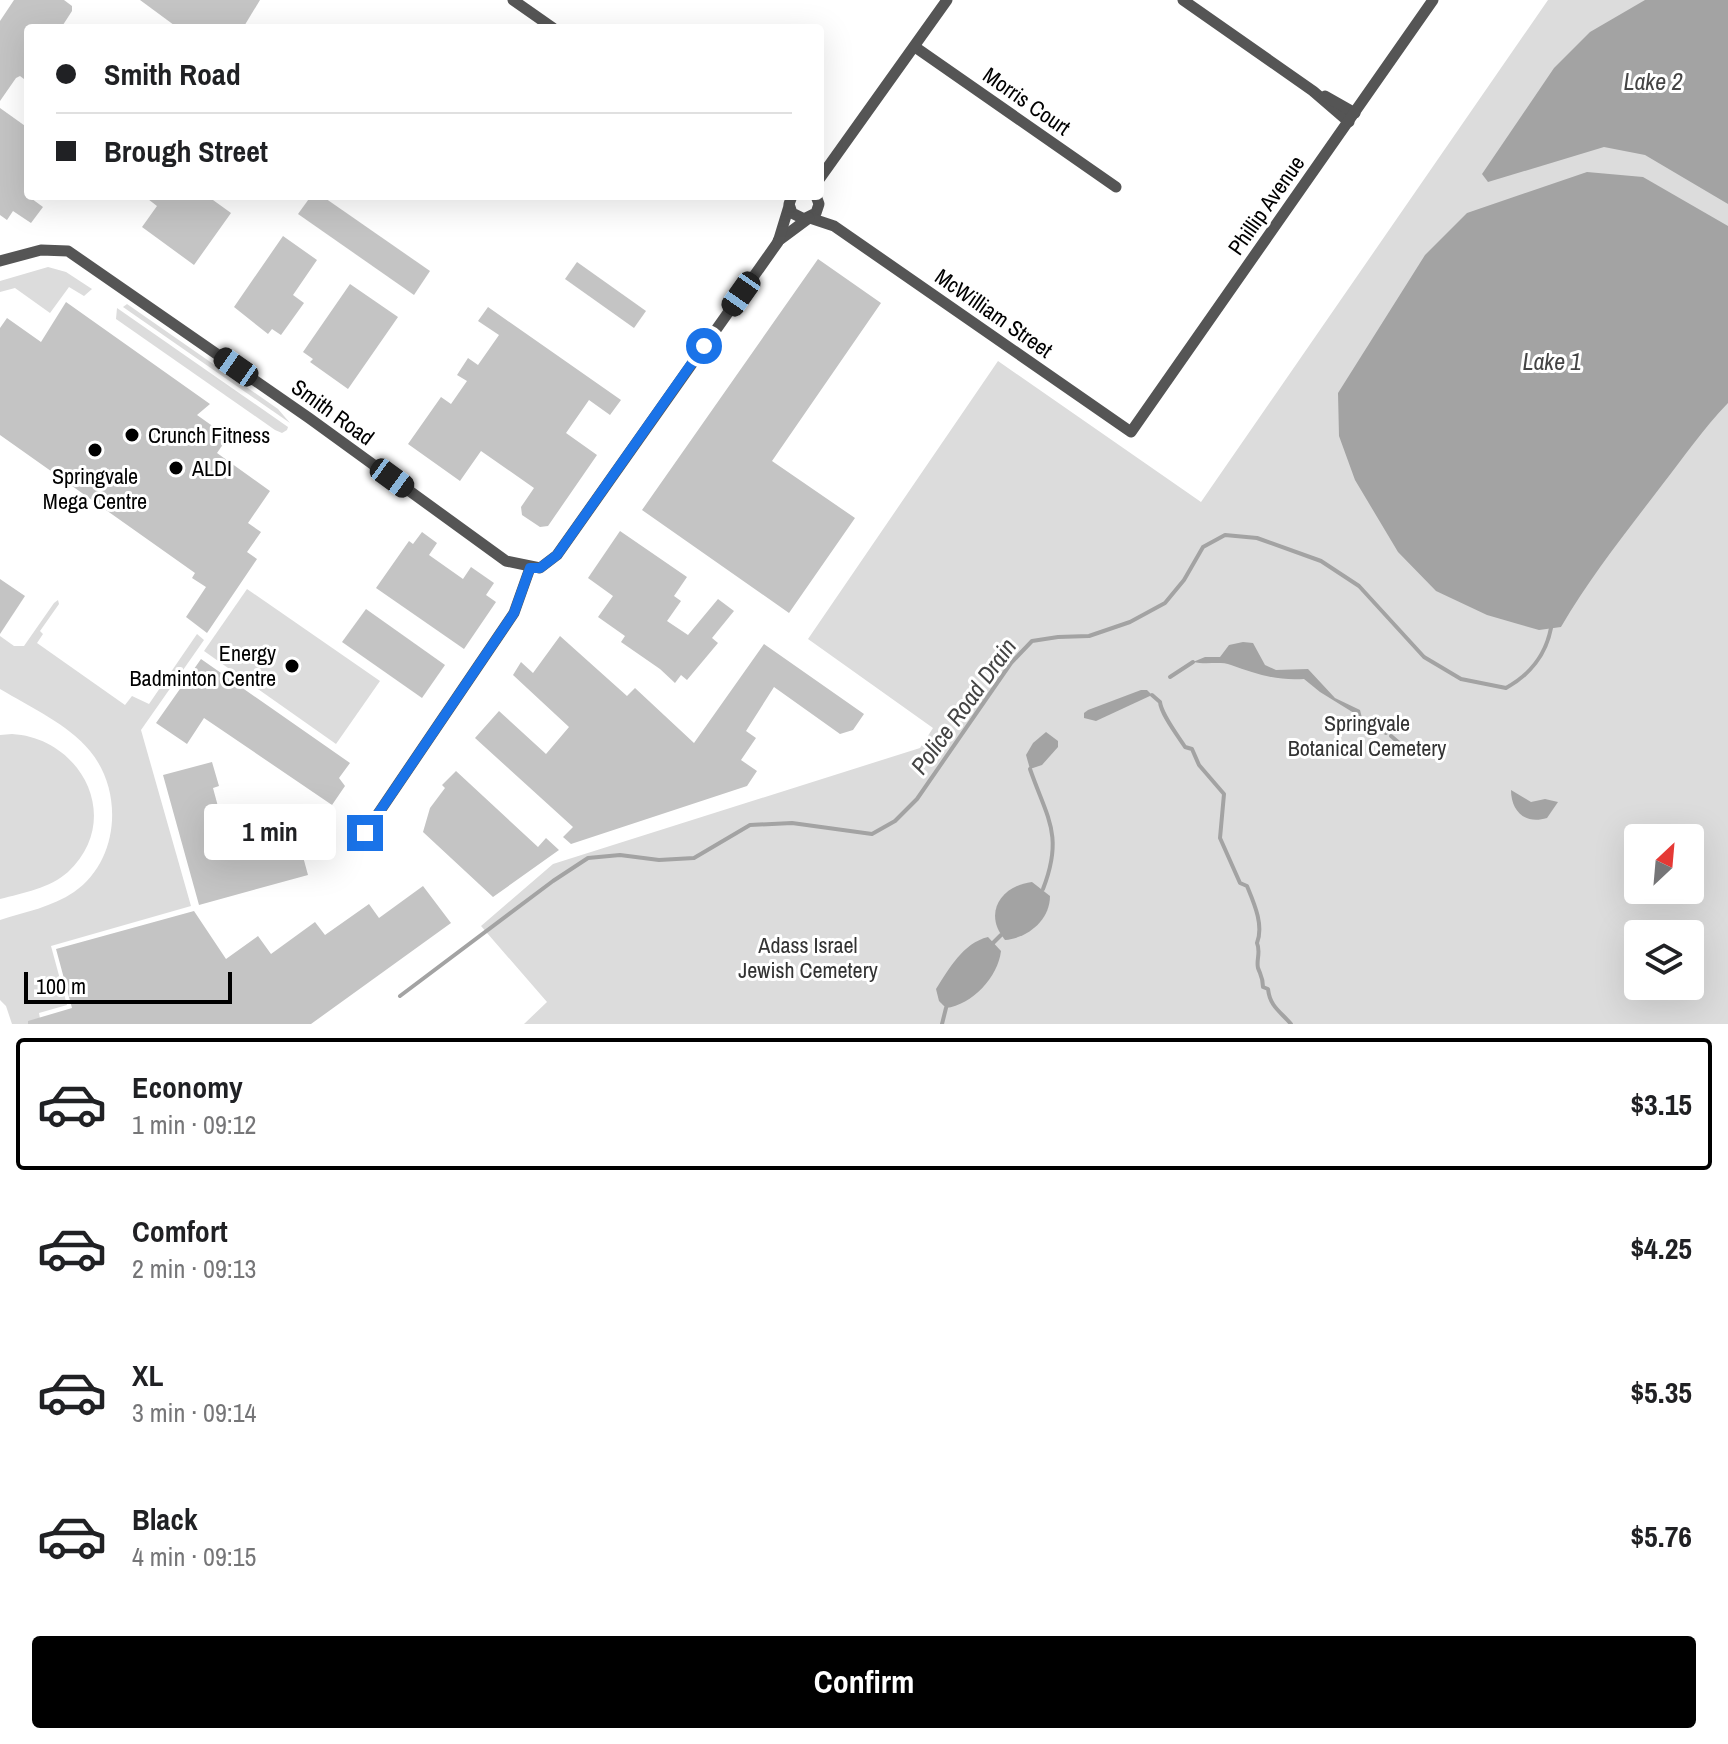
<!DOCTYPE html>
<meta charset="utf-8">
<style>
:root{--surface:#fff;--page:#f6f6f6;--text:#202124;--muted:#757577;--line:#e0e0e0;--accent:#000}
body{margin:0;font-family:"Archivo Narrow",sans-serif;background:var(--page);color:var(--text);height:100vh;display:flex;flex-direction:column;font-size:30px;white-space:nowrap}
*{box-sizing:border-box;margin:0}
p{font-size:26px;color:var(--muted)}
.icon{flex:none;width:44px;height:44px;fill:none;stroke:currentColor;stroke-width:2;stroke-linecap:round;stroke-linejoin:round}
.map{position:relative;height:1024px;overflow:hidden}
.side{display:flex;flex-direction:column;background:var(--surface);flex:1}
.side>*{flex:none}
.top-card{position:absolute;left:24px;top:24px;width:800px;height:176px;border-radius:8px;box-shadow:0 8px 32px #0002;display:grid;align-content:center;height:176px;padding:0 32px;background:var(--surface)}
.needle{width:52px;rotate:26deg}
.controls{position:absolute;left:1624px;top:824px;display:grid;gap:16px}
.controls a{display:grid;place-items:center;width:80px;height:80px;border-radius:8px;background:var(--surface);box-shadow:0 8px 32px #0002;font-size:40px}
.scale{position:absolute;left:24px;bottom:20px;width:208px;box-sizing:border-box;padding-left:8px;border:4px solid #000;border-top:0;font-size:22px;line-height:28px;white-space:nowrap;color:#000;-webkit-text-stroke:6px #fff;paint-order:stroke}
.end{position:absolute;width:36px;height:36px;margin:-18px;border:10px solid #1a73e8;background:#fff;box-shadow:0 0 0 4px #fff}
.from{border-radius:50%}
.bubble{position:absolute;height:56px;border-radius:8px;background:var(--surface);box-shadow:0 8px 32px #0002;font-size:26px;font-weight:800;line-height:56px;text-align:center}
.car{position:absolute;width:24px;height:48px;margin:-24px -12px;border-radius:10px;box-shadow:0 0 6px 2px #0007;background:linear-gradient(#222 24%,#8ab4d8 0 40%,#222 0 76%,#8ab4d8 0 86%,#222 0)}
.top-card b{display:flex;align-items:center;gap:28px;height:76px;font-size:30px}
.top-card b+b{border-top:2px solid var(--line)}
.top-card i{width:20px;height:20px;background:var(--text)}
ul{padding:14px 0 0;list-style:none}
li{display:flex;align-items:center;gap:24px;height:132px;margin:0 16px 12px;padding:0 16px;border:4px solid transparent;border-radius:8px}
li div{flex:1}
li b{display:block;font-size:30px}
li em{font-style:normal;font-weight:800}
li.selected{border-color:var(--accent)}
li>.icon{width:72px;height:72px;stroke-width:1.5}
.primary-button{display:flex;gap:16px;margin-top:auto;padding:16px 32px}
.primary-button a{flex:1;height:92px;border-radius:8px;background:var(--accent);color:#fff;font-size:32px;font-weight:800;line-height:92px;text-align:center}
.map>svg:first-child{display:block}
.green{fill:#dcdcdc;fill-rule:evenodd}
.water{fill:#a3a3a3}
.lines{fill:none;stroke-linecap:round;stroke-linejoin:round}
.stream{stroke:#a3a3a3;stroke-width:4}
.building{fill:#c4c4c4}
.street{stroke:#555;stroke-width:11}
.route{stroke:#1a73e8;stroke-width:10}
.poi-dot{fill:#000;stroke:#fff;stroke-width:3}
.labels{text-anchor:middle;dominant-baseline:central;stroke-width:6;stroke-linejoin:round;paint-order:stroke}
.street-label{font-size:22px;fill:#000;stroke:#fff}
.poi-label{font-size:22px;fill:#000;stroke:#fff;text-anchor:start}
.park-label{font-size:22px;fill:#333;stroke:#fff}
.water-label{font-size:24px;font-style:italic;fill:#444;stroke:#fff}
</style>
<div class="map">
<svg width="1728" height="1024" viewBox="0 0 1728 1024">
<rect width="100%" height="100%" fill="#fff"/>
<g class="green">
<path d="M 1548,0 L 1728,0 L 1728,1024 L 524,1024 L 547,1002 L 481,926 L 553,864 L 920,748 L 933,728 L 808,639 L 998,361 L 1201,502 ZM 1638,838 L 1690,838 L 1690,890 L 1638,890 ZM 1638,934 L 1690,934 L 1690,986 L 1638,986 Z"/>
<polygon points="48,267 66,272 92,289 84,296 69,287 50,313 15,288 0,292 0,281"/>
<polygon points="127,304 278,409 290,423 123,307"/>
<polygon points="117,308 288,427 287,430 282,433 275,430 116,319"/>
<polygon points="247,589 380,681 336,744 204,651"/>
<path d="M 58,600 L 59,604 L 40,631 L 43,634 L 37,643 L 125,705 L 132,696 L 149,704 L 197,634 L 204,640 L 141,730 L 191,906 L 51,946 L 67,1005 L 39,1013 L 41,1024 L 12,1024 L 6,1006 L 0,1000 L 0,920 C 25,912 52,907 74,892 C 119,861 124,792 90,751 C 68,724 30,707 0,689 L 0,636 L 14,646 L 24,646 L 54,603 Z"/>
<path d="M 12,734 C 82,738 124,820 68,872 C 50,888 23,893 0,899 L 0,735 Z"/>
</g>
<g class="water">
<polygon points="1645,0 1728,0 1728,204 1645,155 1604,147 1488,182 1482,174 1554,68 1590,32"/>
<path d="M 1587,172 L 1643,177 L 1728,226 L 1728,403 C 1703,429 1684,457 1662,485 C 1627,531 1590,577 1561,627 L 1539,630 L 1518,624 L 1487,615 L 1436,591 L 1398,552 L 1355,480 L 1339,436 L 1338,393 L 1425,255 L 1467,213 Z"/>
<path d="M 1243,642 L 1253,643 L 1265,665 L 1276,670 L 1308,669 L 1335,698 L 1360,710 L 1362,718 L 1320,692 L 1304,679 C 1277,681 1256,674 1231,665 C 1221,661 1206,665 1193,662 L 1205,657 L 1220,657 L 1229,645 Z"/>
<polygon points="1141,690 1147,690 1152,695 1096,721 1084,718 1084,713 1088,710"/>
<polygon points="1046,732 1058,741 1058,747 1042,765 1030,769 1026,755 1033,743"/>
<path d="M 1511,790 L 1531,802 L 1545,799 L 1558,802 L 1547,818 C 1525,825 1511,811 1511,790 Z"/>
<path d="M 1032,882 L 1050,896 C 1050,920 1028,938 1005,940 C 983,914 1000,886 1032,882 Z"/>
<path d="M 988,937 L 1001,951 C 998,977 972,1005 946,1008 L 939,1001 L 936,989 C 949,969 963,943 988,937 Z"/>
</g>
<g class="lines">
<g class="stream">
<polyline points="1170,677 1193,662"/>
<path d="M 1152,695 L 1160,702 C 1161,714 1178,736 1185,747 L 1192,749 L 1199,765 L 1224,794 L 1220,838 L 1240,883 L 1247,886 C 1254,903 1264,925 1257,943 C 1261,952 1256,960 1258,968 C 1261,976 1263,978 1263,987 L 1268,989 C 1270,1007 1281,1012 1291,1024"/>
<polyline points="1362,718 1386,733"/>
<polyline points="1391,736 1411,753"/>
<path d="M 1030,769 C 1047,818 1064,835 1043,889"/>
<polyline points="993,943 1001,935"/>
<path d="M 400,996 L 553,881 L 588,858 L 620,855 L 659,860 L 694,858 L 750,825 L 792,823 L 872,834 L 895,821 L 917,799 L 1011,663 L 1032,641 L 1058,637 L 1089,636 L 1130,622 L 1165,603 L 1184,580 L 1203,547 L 1225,535 L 1257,538 L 1321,561 L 1359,586 L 1424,657 L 1461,679 L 1506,688 C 1530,675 1546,654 1551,628"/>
<polyline points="942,1024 946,1008"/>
</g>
</g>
<g class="building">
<polygon points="14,0 64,0 72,6 72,11 61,28 28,28 28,82 20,76 16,78 0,101 0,21"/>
<polygon points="140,0 260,0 243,28 178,28"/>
<polygon points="0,108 28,128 28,196 43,207 31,223 13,211 7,220 0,215"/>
<polygon points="144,196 216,196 213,200 231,213 194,265 142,227 157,206"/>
<polygon points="311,196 322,196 430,271 414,295 298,214"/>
<polygon points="283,236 317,260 293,295 304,303 281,335 272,329 268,334 234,307"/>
<polygon points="818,259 881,303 772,461 855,518 789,613 642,510"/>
<polygon points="577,262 646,311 634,328 565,279"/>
<polygon points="350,284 398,317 348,389 310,362 313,359 303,352"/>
<polygon points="66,302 210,404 197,415 228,437 217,453 270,491 248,523 261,532 247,552 257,559 207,633 186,617 206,587 192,578 195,573 0,435 0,328 7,318 41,342"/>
<polygon points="488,307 621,400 610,415 589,400 566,433 597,455 548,526 540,527 522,515 521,507 534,488 481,451 460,481 408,444 441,397 451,404 467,381 457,375 468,358 478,365 499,335 478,321"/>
<polygon points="620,531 687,577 674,596 681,601 667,621 688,635 718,599 734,611 712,638 718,643 687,680 681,675 675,683 660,669 621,642 625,636 598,617 613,596 588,578"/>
<polygon points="422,532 437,543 429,555 463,579 471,567 494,583 486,595 496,602 464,649 376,588 409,541 413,544"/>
<polygon points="0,579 25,596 0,634"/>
<polygon points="366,609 445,665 422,698 342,642"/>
<polygon points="560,636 627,696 635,688 694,743 764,644 864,714 853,730 840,734 774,687 746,731 756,738 741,760 757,771 747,786 571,844 563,837 573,827 475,738 499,711 546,754 569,727 513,675 521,662 533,673"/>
<polygon points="201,659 350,763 339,778 345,786 332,805 204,718 187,744 156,723"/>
<polygon points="212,762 219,786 213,788 226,836 299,816 313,826 319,848 302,853 308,875 199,905 163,775"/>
<polygon points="456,771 538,847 546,838 559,850 493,897 423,832 430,808 445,788 442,785"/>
<polygon points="423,886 451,923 311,1024 28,1024 28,1021 72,1008 56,949 194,911 226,959 258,936 271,954 315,922 325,935 369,904 379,918"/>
</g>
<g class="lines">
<g class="street">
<polyline points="513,0 553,28"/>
<polyline points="1183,0 1313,91 1349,122"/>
<polyline points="915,47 1116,187"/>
<polyline points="1325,96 1355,113"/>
<polyline points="820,178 947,0"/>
<polyline points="792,196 789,204 792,213 804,219 816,213 819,204 816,196"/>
<polyline points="810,218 834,226 1131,432 1433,0"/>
<polyline points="778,241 809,218"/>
<polyline points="0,261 41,250 68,251 309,418 506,561 540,568 557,555 778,242 789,206"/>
<polyline points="365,833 514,613 530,568"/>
</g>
</g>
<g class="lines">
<polyline class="route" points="365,833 514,613 530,568 540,568 557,555 704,346"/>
</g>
<g class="poi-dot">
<circle cx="132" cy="435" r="8"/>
<circle cx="95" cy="450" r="8"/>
<circle cx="176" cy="468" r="8"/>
<circle cx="292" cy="666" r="8"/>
</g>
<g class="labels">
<g class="street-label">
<text transform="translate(1027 101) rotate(35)">Morris Court</text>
<text transform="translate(1266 205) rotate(-55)">Phillip Avenue</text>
<text transform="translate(994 313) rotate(35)">McWilliam Street</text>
<text transform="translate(333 412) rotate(36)">Smith Road</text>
</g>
<g class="poi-label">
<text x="148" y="435">Crunch Fitness</text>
<text x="192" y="468">ALDI</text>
<text x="95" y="476" text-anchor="middle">Springvale<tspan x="95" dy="25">Mega Centre</tspan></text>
<text x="276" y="653" text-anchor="end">Energy<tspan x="276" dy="25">Badminton Centre</tspan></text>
</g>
<g class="park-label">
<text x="1367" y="723">Springvale<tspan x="1367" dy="25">Botanical Cemetery</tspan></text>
<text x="808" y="945">Adass Israel<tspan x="808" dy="25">Jewish Cemetery</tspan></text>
</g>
<g class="water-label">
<text x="1653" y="81">Lake 2</text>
<text x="1552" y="361">Lake 1</text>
<text transform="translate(963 706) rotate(-54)">Police Road Drain</text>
</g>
</g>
</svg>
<div class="controls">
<a><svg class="needle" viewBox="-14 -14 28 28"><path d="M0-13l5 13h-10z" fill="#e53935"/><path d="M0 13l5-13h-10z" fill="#757577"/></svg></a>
<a><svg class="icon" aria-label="layers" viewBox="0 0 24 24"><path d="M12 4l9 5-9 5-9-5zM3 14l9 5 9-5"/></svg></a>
</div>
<div class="scale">100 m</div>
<i class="end from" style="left:704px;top:346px"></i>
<i class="end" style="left:365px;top:833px"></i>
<div class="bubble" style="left:204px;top:804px;width:132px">1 min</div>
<i class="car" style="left:741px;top:294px;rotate:215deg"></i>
<i class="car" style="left:236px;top:367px;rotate:305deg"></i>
<i class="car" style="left:392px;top:478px;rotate:126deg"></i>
<div class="top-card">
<b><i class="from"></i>Smith Road</b>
<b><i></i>Brough Street</b>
</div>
</div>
<section class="side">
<ul>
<li class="selected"><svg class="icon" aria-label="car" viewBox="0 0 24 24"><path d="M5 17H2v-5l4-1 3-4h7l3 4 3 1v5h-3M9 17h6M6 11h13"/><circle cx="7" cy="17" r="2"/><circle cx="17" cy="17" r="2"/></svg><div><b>Economy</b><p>1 min · 09:12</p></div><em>$3.15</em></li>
<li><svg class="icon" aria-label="car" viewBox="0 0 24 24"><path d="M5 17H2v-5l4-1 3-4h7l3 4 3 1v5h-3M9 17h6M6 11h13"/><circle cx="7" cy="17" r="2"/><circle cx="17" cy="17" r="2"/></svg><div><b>Comfort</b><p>2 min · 09:13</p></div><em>$4.25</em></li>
<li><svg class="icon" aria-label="car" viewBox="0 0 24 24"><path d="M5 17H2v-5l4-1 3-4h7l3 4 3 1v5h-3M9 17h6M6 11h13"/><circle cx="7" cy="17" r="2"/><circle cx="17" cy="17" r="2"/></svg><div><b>XL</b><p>3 min · 09:14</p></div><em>$5.35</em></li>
<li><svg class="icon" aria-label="car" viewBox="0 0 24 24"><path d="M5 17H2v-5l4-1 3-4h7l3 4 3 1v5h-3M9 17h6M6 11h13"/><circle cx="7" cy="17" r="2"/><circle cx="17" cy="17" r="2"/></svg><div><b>Black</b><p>4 min · 09:15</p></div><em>$5.76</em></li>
</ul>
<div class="primary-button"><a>Confirm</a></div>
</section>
